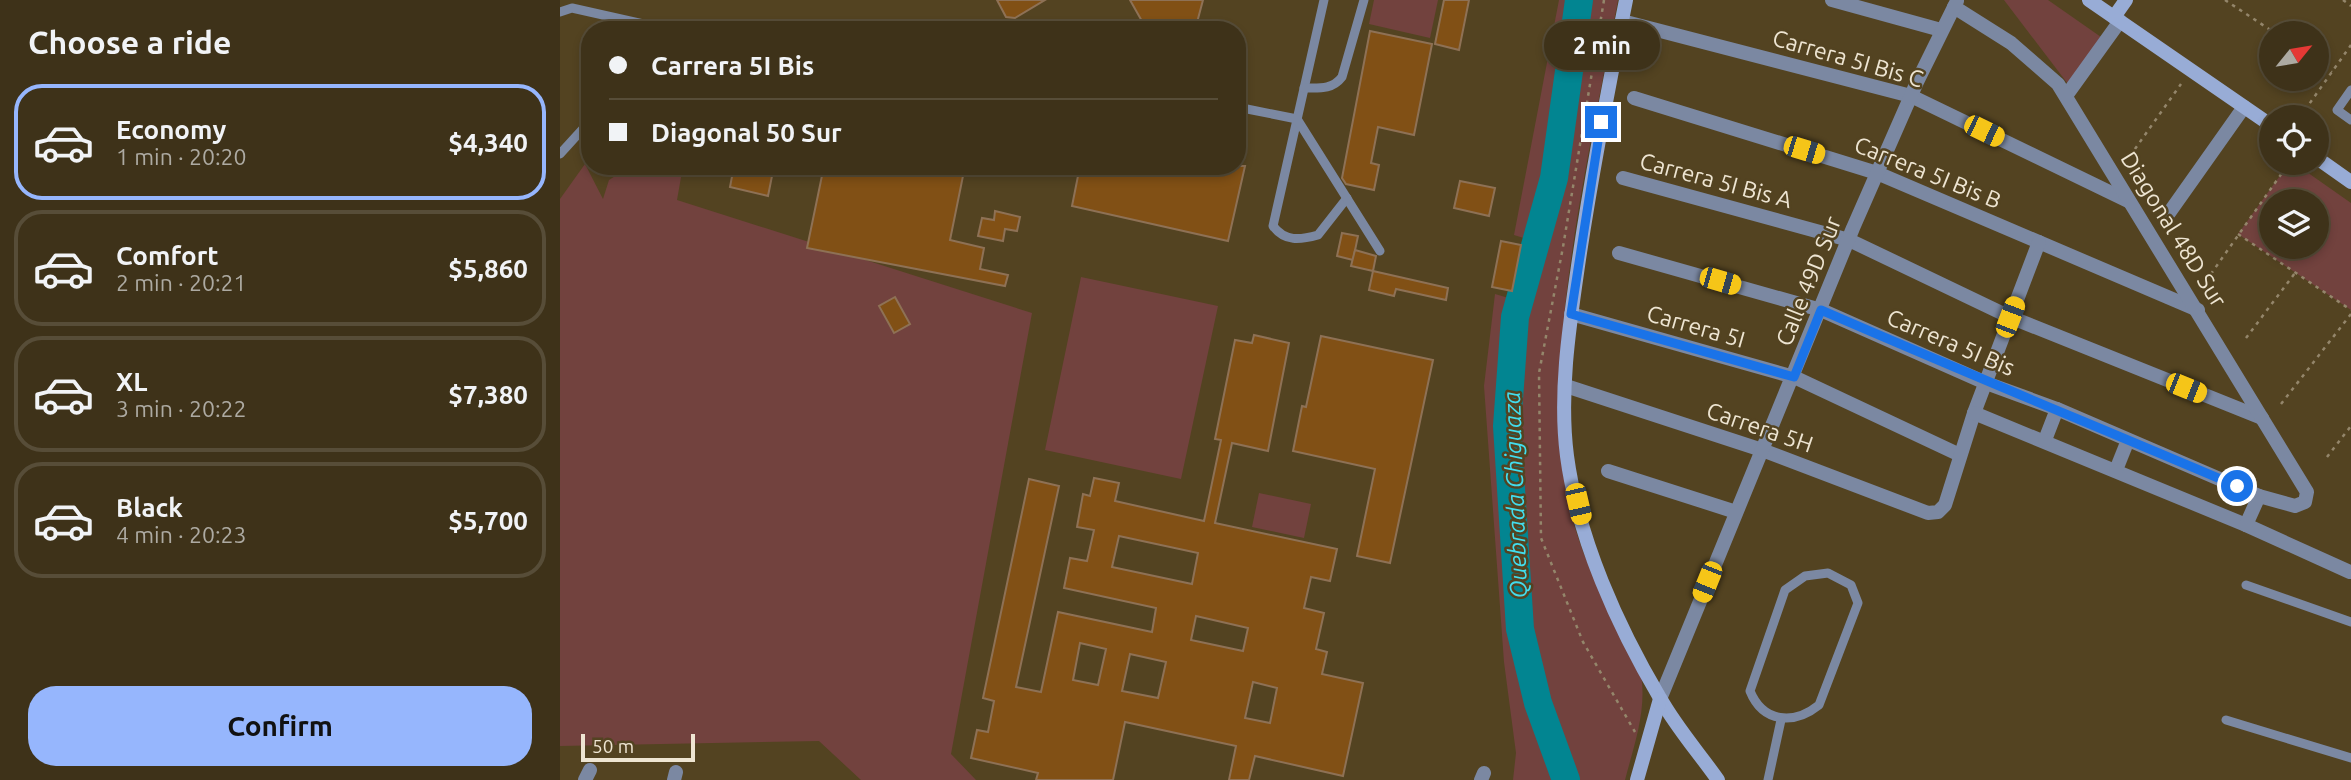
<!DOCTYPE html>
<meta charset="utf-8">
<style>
:root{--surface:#3e3219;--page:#453a22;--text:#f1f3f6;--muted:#adaaa2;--line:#574d38;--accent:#96b6fd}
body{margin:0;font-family:Ubuntu,sans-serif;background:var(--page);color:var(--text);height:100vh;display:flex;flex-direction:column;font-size:26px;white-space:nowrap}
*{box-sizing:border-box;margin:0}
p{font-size:23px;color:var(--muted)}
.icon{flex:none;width:38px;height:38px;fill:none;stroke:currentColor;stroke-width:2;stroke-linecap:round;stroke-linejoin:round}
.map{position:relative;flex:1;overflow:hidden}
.details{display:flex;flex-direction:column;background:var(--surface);width:560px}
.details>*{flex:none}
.guide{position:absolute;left:21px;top:21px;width:665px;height:154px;border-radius:28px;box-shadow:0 4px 10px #0003,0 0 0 2px var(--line);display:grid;align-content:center;height:154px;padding:0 28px;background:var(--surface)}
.needle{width:46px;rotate:60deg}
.fabs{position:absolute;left:1699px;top:21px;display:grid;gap:14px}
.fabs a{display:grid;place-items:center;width:70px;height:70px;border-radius:50%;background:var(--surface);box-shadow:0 4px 10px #0003,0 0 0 2px var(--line);font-size:35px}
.scale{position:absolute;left:21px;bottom:18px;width:114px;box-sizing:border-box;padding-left:7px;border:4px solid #eee5d2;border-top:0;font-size:19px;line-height:24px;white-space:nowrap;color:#eee5d2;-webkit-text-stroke:5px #534321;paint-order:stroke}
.end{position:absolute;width:32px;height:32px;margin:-16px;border:9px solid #1a73e8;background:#fff;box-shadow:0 0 0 4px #fff}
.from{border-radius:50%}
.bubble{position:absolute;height:49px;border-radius:24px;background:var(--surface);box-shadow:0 4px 10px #0003,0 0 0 2px var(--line);font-size:23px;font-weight:600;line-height:49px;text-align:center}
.car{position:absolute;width:21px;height:42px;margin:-21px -10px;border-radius:9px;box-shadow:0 0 5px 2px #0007;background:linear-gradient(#f5c518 24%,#345 0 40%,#f5c518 0 76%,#345 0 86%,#f5c518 0)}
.guide b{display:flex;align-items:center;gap:24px;height:66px;font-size:26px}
.guide b+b{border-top:2px solid var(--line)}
.guide i{width:18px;height:18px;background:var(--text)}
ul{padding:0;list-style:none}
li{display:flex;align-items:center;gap:21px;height:116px;margin:0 14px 10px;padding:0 14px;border:4px solid var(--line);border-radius:28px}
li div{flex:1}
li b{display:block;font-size:26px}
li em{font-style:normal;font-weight:600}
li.on{border-color:var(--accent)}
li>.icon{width:63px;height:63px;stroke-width:1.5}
h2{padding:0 28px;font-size:32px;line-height:84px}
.cta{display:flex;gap:14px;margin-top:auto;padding:14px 28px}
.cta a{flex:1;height:80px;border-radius:28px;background:var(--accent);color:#111;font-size:28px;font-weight:600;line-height:80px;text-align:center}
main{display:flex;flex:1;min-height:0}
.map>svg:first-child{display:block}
.green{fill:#72423e;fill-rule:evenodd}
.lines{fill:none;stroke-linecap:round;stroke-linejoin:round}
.river{stroke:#028591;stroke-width:28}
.building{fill:#815015;stroke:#8e7155;stroke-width:2;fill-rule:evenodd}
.path{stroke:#94866b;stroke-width:2.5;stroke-dasharray:3.5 5;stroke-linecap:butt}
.lane{stroke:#7b88a2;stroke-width:9}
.street{stroke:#7b88a2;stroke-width:14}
.secondary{stroke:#98acd6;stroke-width:14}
.route{stroke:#1a73e8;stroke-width:9}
.labels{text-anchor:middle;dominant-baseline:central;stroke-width:5;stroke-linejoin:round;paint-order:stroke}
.street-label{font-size:23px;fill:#eee5d2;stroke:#534321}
.water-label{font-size:24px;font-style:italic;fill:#42dded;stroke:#534321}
</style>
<main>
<section class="details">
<h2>Choose a ride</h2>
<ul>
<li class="on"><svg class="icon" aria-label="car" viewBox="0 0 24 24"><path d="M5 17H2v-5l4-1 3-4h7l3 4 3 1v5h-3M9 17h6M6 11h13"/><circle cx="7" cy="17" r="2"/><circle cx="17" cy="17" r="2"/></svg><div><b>Economy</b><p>1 min · 20:20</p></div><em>$4,340</em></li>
<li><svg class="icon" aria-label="car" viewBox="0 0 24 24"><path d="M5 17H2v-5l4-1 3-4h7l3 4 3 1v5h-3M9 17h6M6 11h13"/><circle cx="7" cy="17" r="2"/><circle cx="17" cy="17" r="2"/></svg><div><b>Comfort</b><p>2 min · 20:21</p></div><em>$5,860</em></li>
<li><svg class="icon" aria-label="car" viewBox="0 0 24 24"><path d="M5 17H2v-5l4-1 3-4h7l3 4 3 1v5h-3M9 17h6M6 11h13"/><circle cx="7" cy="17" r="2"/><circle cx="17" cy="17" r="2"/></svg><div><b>XL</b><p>3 min · 20:22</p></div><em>$7,380</em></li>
<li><svg class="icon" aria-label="car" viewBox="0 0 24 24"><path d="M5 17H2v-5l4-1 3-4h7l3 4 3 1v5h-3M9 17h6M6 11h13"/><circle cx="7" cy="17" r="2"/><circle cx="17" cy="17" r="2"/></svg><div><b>Black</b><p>4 min · 20:23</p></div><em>$5,700</em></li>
</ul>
<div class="cta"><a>Confirm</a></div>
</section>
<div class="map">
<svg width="1791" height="780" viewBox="0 0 1791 780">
<rect width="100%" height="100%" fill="#534321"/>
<g class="green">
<polygon points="814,0 878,0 870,38 809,24"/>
<path d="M 999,0 L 1058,0 C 1037,113 1011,225 1002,340 C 998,396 996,453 1010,509 C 1023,566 1056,621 1081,674 C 1087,711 1074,745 1065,780 L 953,780 L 956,753 L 944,662 L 924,386 L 935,294 L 952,299 L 970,240 L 954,235 Z"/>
<polygon points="1444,0 1488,0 1541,37 1508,84"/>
<path d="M 1729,163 L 1734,163 L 1791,203 L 1791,310 L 1678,234 ZM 1757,201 L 1757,247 L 1712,247 L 1712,201 Z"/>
<polygon points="25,164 43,199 49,180 71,166 123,166 117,200 472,313 391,754 416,780 301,780 259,741 0,746 0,199"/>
<polygon points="521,277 658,306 621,479 485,450"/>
<polygon points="699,493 751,504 744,538 692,527"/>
</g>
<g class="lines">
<polyline class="river" points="1006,780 978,703 960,629 947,426 955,317 994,178 1019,0"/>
</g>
<g class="building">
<polygon points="437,0 485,0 455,18 446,17"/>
<polygon points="570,0 643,0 635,30 587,30"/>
<polygon points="884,0 909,0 899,50 875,44"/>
<polygon points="810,31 872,44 854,135 818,127 811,163 819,165 814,190 786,184 782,178"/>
<polygon points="174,166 214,166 208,196 170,187"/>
<polygon points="264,166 405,166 390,240 424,248 420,269 448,275 445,286 247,248"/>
<polygon points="520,166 685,166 668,241 512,206"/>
<polygon points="900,181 935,188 929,216 894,208"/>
<polygon points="435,211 460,217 457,231 445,229 443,241 418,236 422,218 434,220"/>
<polygon points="782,233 798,236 793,260 777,256"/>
<polygon points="941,241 961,245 952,291 932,287"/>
<polygon points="795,250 816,256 813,271 791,266"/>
<polygon points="813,271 888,288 886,300 836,289 834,296 809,290"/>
<polygon points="335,297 350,324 334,333 319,306"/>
<path d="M 694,335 L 729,343 L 714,420 L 708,451 L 672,443 L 655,523 L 777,549 L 770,581 L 751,577 L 744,608 L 764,613 L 756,649 L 767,652 L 762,674 L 803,683 L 783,776 L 695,756 L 689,780 L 669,780 L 676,746 L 565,722 L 553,780 L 476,780 L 478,773 L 411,758 L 417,730 L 428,732 L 434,701 L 423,698 L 469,479 L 499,486 L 456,687 L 481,692 L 498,612 L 592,632 L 596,608 L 504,588 L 510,558 L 527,561 L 534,530 L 517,527 L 523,494 L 530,496 L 534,478 L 559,483 L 555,501 L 644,521 L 661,440 L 655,439 L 675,340 L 692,343 ZM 559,536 L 638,553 L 632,584 L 552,567 ZM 636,616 L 688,628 L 683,651 L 631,640 ZM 520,643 L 546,649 L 538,685 L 513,680 ZM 570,654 L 606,662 L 598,698 L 562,691 ZM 693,682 L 717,688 L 710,723 L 685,718 Z"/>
<polygon points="761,336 873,360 830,563 797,556 815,469 733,451 742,406 746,407"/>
</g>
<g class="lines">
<g class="path">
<polyline points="1044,0 1003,247 979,373 981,538 1023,642 1075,732"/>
<polyline points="1665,0 1715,33"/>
<polyline points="1783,0 1791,6"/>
<polyline points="1757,62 1772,72"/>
<polyline points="1740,117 1791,45"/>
<polyline points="1570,156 1621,84"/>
<polyline points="1678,234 1791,310"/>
<polyline points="1646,281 1729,163"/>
<polyline points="1686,338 1735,273"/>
<polyline points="1721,404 1791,314"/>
<polyline points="1767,457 1791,426"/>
</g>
<g class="lane">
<path d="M 764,0 L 713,226 C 725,242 740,240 758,235 L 787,198"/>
<polyline points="0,12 12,8 110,30"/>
<path d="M 744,88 C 759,88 772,90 782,77 L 804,0"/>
<polyline points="1791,90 1777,110 1791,120"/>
<polyline points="677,107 737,119 820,251"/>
<polyline points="0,154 30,121"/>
<path d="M 1268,573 L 1291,585 L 1298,603 L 1259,705 C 1234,725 1203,723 1190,691 L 1225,590 L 1245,576 Z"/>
<polyline points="1686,585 1791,622"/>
<polyline points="1666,720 1791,758"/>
<polyline points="1208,780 1221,720"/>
</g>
<g class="street">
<polyline points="1272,0 1381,30"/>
<polyline points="1062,21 1351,96 1568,201"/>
<polyline points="1506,96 1560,21"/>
<polyline points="1074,98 1317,173 1638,310"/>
<polyline points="1063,178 1289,240 1450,317 1702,418"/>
<polyline points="1609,213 1684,107"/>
<polyline points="1059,253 1261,310 1426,383 1497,409 1699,496 1735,506 1745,502 1747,492 1498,84 1451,43 1394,7"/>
<polyline points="1011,314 1234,377 1400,455"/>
<polyline points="1006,386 1202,450 1368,513 1378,512 1385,505 1414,413 1479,242"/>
<polyline points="1414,413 1686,525 1790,572"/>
<polyline points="1485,440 1497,409"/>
<polyline points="1556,470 1568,440"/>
<polyline points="1048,471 1176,512"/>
<polyline points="1686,525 1699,496"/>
<polyline points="1100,699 1293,228 1357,82 1397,1"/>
<polyline points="25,780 30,770"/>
<polyline points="114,780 116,772"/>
<polyline points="921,780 924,773"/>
</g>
<g class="secondary">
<path d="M 1066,0 C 1048,89 1031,177 1018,266 C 1009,328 999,395 1007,456 C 1018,539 1058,627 1100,698 C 1116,727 1139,753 1158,780"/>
<polyline points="1529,0 1712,126"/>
<polyline points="1554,17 1566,0"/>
<polyline points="1757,158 1791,182"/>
<polyline points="1077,780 1100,699"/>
</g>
</g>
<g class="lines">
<path class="route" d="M 1041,122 L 1011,314 L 1234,377 L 1261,310 C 1399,370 1538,427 1677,486"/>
</g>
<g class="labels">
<g class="street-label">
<text transform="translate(1288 58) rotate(16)">Carrera 5I Bis C</text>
<text transform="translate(1368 172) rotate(22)">Carrera 5I Bis B</text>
<text transform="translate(1156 180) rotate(15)">Carrera 5I Bis A</text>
<text transform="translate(1614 229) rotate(58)">Diagonal 48D Sur</text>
<text transform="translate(1248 281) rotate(-68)">Calle 49D Sur</text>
<text transform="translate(1136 326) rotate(16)">Carrera 5I</text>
<text transform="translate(1391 342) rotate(23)">Carrera 5I Bis</text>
<text transform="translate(1200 427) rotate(19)">Carrera 5H</text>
</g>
<g class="water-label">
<text transform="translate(955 495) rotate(-92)">Quebrada Chiguaza</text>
</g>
</g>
</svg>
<div class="fabs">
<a><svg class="needle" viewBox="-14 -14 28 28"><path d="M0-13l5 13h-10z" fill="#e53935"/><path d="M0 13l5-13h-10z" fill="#adaaa2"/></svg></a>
<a><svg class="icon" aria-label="locate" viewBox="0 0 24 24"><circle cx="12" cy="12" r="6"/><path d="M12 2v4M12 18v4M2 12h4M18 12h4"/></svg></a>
<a><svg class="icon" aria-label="layers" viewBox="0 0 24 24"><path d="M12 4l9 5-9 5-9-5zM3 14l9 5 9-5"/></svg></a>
</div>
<div class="scale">50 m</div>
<i class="end from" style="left:1677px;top:486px"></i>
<i class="end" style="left:1041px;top:122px"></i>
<div class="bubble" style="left:984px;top:21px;width:116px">2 min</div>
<i class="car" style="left:1424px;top:131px;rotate:116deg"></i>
<i class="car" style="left:1244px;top:150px;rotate:107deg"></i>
<i class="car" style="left:1160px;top:281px;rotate:106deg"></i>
<i class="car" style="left:1450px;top:317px;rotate:21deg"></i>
<i class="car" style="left:1626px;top:388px;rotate:112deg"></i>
<i class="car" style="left:1018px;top:504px;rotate:167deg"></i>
<i class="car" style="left:1147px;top:582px;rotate:202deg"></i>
<div class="guide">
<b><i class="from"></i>Carrera 5I Bis</b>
<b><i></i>Diagonal 50 Sur</b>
</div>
</div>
</main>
